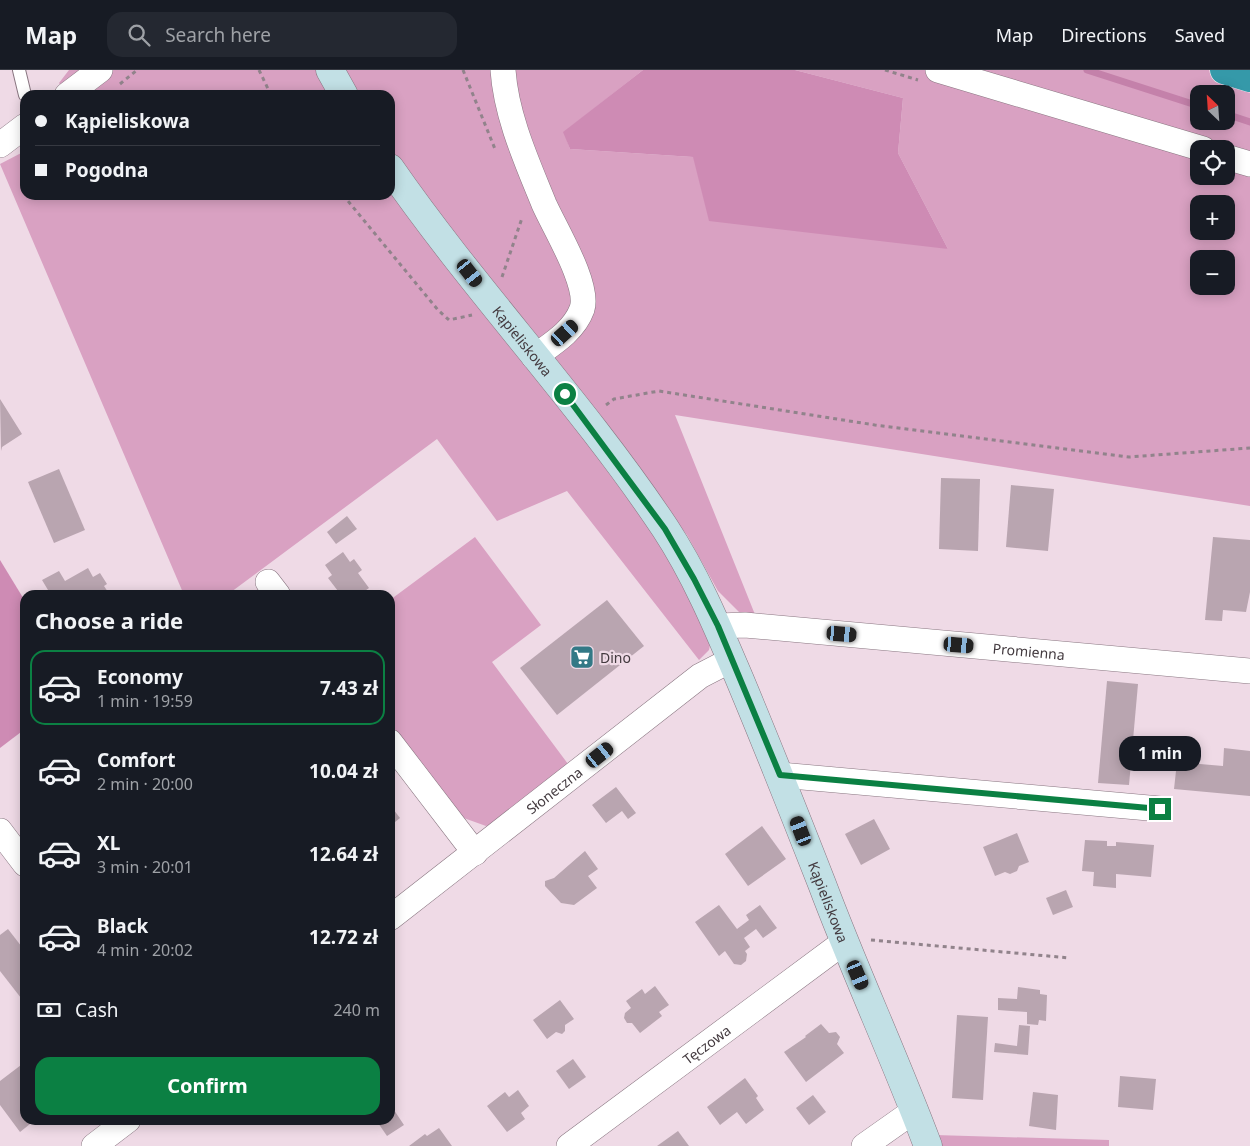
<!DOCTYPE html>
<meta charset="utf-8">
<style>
:root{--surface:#171b24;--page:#242831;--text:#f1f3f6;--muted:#9ea1a6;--line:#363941;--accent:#0b8043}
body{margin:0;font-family:"Noto Sans",sans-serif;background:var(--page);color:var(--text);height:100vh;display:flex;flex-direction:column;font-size:19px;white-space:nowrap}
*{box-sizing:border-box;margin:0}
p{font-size:16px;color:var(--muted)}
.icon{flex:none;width:28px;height:28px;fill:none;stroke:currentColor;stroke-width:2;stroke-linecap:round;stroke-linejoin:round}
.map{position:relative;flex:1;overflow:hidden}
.drawer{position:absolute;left:20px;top:520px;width:375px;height:535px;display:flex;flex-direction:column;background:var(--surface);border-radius:15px;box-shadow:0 2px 12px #0003}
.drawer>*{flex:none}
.hud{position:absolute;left:20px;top:20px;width:375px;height:110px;border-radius:15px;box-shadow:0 2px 12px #0003;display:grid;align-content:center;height:110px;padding:0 15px;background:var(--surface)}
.needle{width:32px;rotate:335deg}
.controls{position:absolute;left:1190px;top:15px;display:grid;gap:10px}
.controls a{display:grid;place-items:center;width:45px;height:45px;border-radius:10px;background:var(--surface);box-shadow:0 2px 12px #0003;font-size:25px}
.end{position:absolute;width:22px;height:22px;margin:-11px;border:6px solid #0b8043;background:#fff;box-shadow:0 0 0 2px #fff}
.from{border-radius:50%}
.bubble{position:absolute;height:35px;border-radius:15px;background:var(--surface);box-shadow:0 2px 12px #0003;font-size:16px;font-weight:700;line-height:35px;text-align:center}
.car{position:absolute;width:15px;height:30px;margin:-15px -8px;border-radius:6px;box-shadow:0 0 4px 1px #0007;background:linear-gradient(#222 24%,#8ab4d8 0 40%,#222 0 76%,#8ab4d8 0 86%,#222 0)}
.hud b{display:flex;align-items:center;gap:18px;height:48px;font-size:19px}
.hud b+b{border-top:1px solid var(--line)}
.hud i{width:12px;height:12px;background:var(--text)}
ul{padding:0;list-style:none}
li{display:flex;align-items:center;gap:15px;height:75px;margin:0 10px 8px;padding:0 5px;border:2px solid transparent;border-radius:15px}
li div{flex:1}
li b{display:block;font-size:19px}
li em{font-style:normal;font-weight:700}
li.on{border-color:var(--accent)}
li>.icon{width:45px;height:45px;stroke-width:1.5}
h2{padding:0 15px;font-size:22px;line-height:60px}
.pay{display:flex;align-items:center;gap:12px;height:55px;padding:0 15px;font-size:19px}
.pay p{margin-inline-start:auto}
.cta{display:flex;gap:10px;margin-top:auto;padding:10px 15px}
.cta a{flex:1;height:58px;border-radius:15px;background:var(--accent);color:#fff;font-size:20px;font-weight:700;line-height:58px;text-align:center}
header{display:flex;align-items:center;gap:30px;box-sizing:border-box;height:70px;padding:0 25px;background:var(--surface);border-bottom:1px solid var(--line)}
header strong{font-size:24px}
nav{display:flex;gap:28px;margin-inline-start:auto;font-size:18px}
.search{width:350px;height:45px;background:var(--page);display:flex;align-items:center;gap:12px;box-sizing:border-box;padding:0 18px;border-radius:15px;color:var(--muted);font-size:19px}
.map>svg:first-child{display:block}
.green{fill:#d9a1c2;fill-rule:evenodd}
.forest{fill:#ce8bb4}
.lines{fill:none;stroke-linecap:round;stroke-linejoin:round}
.stream{stroke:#c481aa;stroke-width:7}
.building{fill:#b9a5b0}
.lane-casing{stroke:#897681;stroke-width:14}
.street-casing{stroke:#897681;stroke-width:26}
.secondary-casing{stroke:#897681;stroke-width:29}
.highway-casing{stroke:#fff;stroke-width:29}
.path{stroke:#91838b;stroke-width:3;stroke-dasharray:4 4;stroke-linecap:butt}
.lane{stroke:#fff;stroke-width:12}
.street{stroke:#fff;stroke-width:25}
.secondary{stroke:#c2e0e5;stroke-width:28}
.highway{stroke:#3599a9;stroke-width:28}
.route{stroke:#0b8043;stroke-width:6}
.labels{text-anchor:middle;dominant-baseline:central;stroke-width:4.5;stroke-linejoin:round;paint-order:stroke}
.street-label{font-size:14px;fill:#433a3f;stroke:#efdae6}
.poi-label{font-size:14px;fill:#433a3f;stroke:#efdae6;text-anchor:start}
</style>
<header>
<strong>Map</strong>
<div class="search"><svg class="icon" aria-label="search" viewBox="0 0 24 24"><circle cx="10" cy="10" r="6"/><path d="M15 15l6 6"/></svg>Search here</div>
<nav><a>Map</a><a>Directions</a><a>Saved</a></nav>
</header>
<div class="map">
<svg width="1250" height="1076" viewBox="0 0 1250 1076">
<rect width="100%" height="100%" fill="#efdae6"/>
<g class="green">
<path d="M 69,0 L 643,0 L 564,62 L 570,79 L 693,87 L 948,179 L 898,83 L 903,28 L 795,0 L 1250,0 L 1250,436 L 675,345 L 756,547 L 744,547 L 718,521 L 687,465 L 620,380 L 602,394 L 682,502 L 712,565 L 709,580 L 699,590 L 567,421 L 497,451 L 437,369 L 227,525 L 184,525 L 0,94 L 25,81 L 25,125 L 390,125 L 390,25 L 68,25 L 59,13 ZM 1199,24 L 1226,24 L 1226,51 L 1199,51 ZM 1199,79 L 1226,79 L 1226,106 L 1199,106 ZM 1199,134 L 1226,134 L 1226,161 L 1199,161 ZM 1199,189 L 1226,189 L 1226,216 L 1199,216 Z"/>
<polygon points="475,467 541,555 492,592 571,698 503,751 486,756 461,747 390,653 390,530"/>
<polygon points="935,1065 1109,1070 1109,1076 940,1076"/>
</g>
<g class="forest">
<polygon points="643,0 795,0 903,28 898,83 948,179 709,151 693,87 570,79 563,62"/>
<polygon points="0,490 25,531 25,659 0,678"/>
</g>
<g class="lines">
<g class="stream">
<polyline points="1087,0 1199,36"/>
<polyline points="1226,44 1250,52"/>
</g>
</g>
<g class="building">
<polygon points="0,329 22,364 2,377 1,381"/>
<polygon points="59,399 85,460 54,473 28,412"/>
<polygon points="941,408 980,409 978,481 939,479"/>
<polygon points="1011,415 1054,419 1048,481 1006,477"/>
<polygon points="347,446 357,459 336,474 327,462"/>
<polygon points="1213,467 1250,470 1250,522 1246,542 1223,540 1222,551 1205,550"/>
<polygon points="343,482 350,492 354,489 362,500 358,503 369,518 359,525 341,525 328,508 332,505 325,495"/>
<polygon points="88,498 93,507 100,503 107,514 104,516 110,525 51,525 42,510 59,501 65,511"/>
<polygon points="607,530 644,576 557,645 520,598"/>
<polygon points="1107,611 1138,614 1129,715 1098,713"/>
<polygon points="1224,678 1250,681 1250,726 1174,719 1177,692 1223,696"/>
<polygon points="616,717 636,743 628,749 622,741 606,753 592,735"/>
<polygon points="390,735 400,748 390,756"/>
<polygon points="874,749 890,779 861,795 845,764"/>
<polygon points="762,756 786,789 748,816 725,784"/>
<polygon points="1017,763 1029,792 1019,796 1017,801 1010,804 1005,802 995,806 983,777"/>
<polygon points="1085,770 1107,771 1107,776 1116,776 1116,772 1154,775 1151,807 1116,804 1116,818 1093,816 1094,802 1082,801"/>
<polygon points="585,781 598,799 588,806 597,818 574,835 561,833 545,816 545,811 554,808"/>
<polygon points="1066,820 1073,837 1053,845 1046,828"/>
<polygon points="719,835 737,859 749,850 746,845 760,835 777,858 763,868 756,859 744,868 750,877 745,881 747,884 746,891 741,895 734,894 725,881 719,886 695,852"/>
<polygon points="8,859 25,881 25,925 21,928 0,901 0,865"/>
<polygon points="655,916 669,935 659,942 662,946 640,963 632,953 627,953 624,948 625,943 631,938 626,931 642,919 645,924"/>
<polygon points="1018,917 1040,920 1040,924 1047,925 1046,951 1039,950 1038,955 1027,954 1027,942 998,940 998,928 1017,929"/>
<polygon points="560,930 574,949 565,955 565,961 562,964 556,962 547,969 533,950"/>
<polygon points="957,945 988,947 983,1030 952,1028"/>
<polygon points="821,954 829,963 836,962 840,967 837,974 844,983 806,1012 784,982 806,967 805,966"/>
<polygon points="1019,955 1030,956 1028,985 994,982 995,973 1017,976"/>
<polygon points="573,989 586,1007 569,1019 556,1001"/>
<polygon points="25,992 25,1050 35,1050 20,1062 0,1035 0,1011"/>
<polygon points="1120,1006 1156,1009 1153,1040 1118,1037"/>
<polygon points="745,1008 758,1026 756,1028 764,1040 746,1054 737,1042 720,1055 707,1037"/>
<polygon points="518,1020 529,1036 521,1043 525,1049 507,1062 487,1036 505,1022 509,1027"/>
<polygon points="1033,1022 1058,1025 1056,1060 1029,1056"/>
<polygon points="813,1025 826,1042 809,1055 796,1038"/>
<polygon points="390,1034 404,1055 387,1066 376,1050 390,1050"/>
<polygon points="439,1058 452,1076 409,1076 425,1064 427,1066"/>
<polygon points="678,1061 689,1076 657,1076"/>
</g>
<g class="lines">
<g class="lane-casing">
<polyline id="lane" points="19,0 25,25"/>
</g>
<g class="street-casing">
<g id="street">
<path d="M 503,0 C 506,46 527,92 544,134 C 554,157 590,215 582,239 C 574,261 552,274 534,287"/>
<polyline points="938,0 1203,79"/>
<polyline points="67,25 100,0"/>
<polyline points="0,75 25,56"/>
<polyline points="1226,87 1250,94"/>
<polyline points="268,512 278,525"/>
<path id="s1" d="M 719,556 L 745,555 L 1250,601"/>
<polyline points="390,672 475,783"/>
<polyline points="780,705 1160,739"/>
<polyline points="0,761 25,794"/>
<path id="s2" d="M 390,848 L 700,606 L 731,590"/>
<polyline points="94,1076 128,1050"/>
<path id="s3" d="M 569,1076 L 844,872"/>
<polyline points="864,1076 915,1040"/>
</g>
</g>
<g class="secondary-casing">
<g id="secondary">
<polyline points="330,0 344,25"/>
<path id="s4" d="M 390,98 C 476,222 581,332 665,458 C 696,505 718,558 740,610 C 768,677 795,745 822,814 C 855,902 895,988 928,1076"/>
</g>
</g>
<g class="highway-casing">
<polyline id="highway" points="1224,0 1250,8"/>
</g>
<g class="path">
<polyline points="259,0 271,25"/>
<polyline points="463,0 495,79"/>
<polyline points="885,0 918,10"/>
<polyline points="120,14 137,0"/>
<polyline points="343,125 438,240 449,250 472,245"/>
<polyline points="502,207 522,148"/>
<polyline points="606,335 614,329 659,321 875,355 1129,387 1250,378"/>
<polyline points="871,870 1070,888"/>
</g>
<use href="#lane" class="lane"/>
<use href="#street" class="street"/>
<use href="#secondary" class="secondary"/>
<use href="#highway" class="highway"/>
</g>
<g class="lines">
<polyline class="route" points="565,324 665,459 694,509 718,556 780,705 1160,739"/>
</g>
<defs>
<g id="supermarket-square" transform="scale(1.25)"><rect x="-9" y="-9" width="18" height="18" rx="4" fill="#337986" stroke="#efdae6"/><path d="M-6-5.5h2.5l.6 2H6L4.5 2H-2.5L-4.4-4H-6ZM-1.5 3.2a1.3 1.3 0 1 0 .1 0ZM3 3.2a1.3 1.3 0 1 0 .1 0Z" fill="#fff"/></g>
</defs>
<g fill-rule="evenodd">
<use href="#supermarket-square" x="582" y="587"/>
</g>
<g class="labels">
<g class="street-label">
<text stroke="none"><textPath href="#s4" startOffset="218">Kąpieliskowa</textPath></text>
<text stroke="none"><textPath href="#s1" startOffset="311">Promienna</textPath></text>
<text stroke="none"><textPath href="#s2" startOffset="208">Słoneczna</textPath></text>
<text stroke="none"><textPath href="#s4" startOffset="862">Kąpieliskowa</textPath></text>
<text stroke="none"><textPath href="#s3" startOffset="171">Tęczowa</textPath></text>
</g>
<g class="poi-label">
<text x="600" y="587">Dino</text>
</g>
</g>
</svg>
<div class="controls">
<a><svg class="needle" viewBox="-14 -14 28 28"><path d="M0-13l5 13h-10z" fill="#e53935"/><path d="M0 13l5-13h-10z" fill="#9ea1a6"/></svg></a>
<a><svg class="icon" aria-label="locate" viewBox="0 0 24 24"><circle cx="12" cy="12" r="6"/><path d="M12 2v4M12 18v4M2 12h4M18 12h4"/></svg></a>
<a>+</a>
<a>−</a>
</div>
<i class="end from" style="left:565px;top:324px"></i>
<i class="end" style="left:1160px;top:739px"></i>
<div class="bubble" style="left:1119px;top:666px;width:82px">1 min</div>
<i class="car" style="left:470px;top:203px;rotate:142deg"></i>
<i class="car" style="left:565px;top:263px;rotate:48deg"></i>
<i class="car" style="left:842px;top:564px;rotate:95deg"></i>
<i class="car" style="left:959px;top:575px;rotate:95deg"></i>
<i class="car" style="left:600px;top:685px;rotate:51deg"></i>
<i class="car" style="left:801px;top:761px;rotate:339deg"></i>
<i class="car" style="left:858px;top:905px;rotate:157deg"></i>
<div class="hud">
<b><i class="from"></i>Kąpieliskowa</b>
<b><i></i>Pogodna</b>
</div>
<section class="drawer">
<h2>Choose a ride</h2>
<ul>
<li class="on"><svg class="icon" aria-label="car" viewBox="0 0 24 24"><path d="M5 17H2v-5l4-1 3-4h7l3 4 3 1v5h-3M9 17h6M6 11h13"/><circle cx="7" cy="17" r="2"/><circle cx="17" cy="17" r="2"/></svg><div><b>Economy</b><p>1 min · 19:59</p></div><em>7.43 zł</em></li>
<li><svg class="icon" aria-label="car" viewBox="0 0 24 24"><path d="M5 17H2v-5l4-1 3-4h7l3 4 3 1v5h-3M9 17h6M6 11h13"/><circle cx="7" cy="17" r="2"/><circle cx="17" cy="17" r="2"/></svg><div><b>Comfort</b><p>2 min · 20:00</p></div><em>10.04 zł</em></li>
<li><svg class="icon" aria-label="car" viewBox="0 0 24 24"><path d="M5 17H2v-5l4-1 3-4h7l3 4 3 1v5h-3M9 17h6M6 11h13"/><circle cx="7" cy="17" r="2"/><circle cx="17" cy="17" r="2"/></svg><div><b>XL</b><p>3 min · 20:01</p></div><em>12.64 zł</em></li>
<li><svg class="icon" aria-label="car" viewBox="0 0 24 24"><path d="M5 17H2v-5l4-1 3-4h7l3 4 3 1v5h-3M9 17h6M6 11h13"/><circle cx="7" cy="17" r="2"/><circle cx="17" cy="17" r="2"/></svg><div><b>Black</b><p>4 min · 20:02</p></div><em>12.72 zł</em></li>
</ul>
<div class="pay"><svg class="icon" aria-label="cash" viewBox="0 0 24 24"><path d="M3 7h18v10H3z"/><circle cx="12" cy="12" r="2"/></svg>Cash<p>240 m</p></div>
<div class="cta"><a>Confirm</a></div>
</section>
</div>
